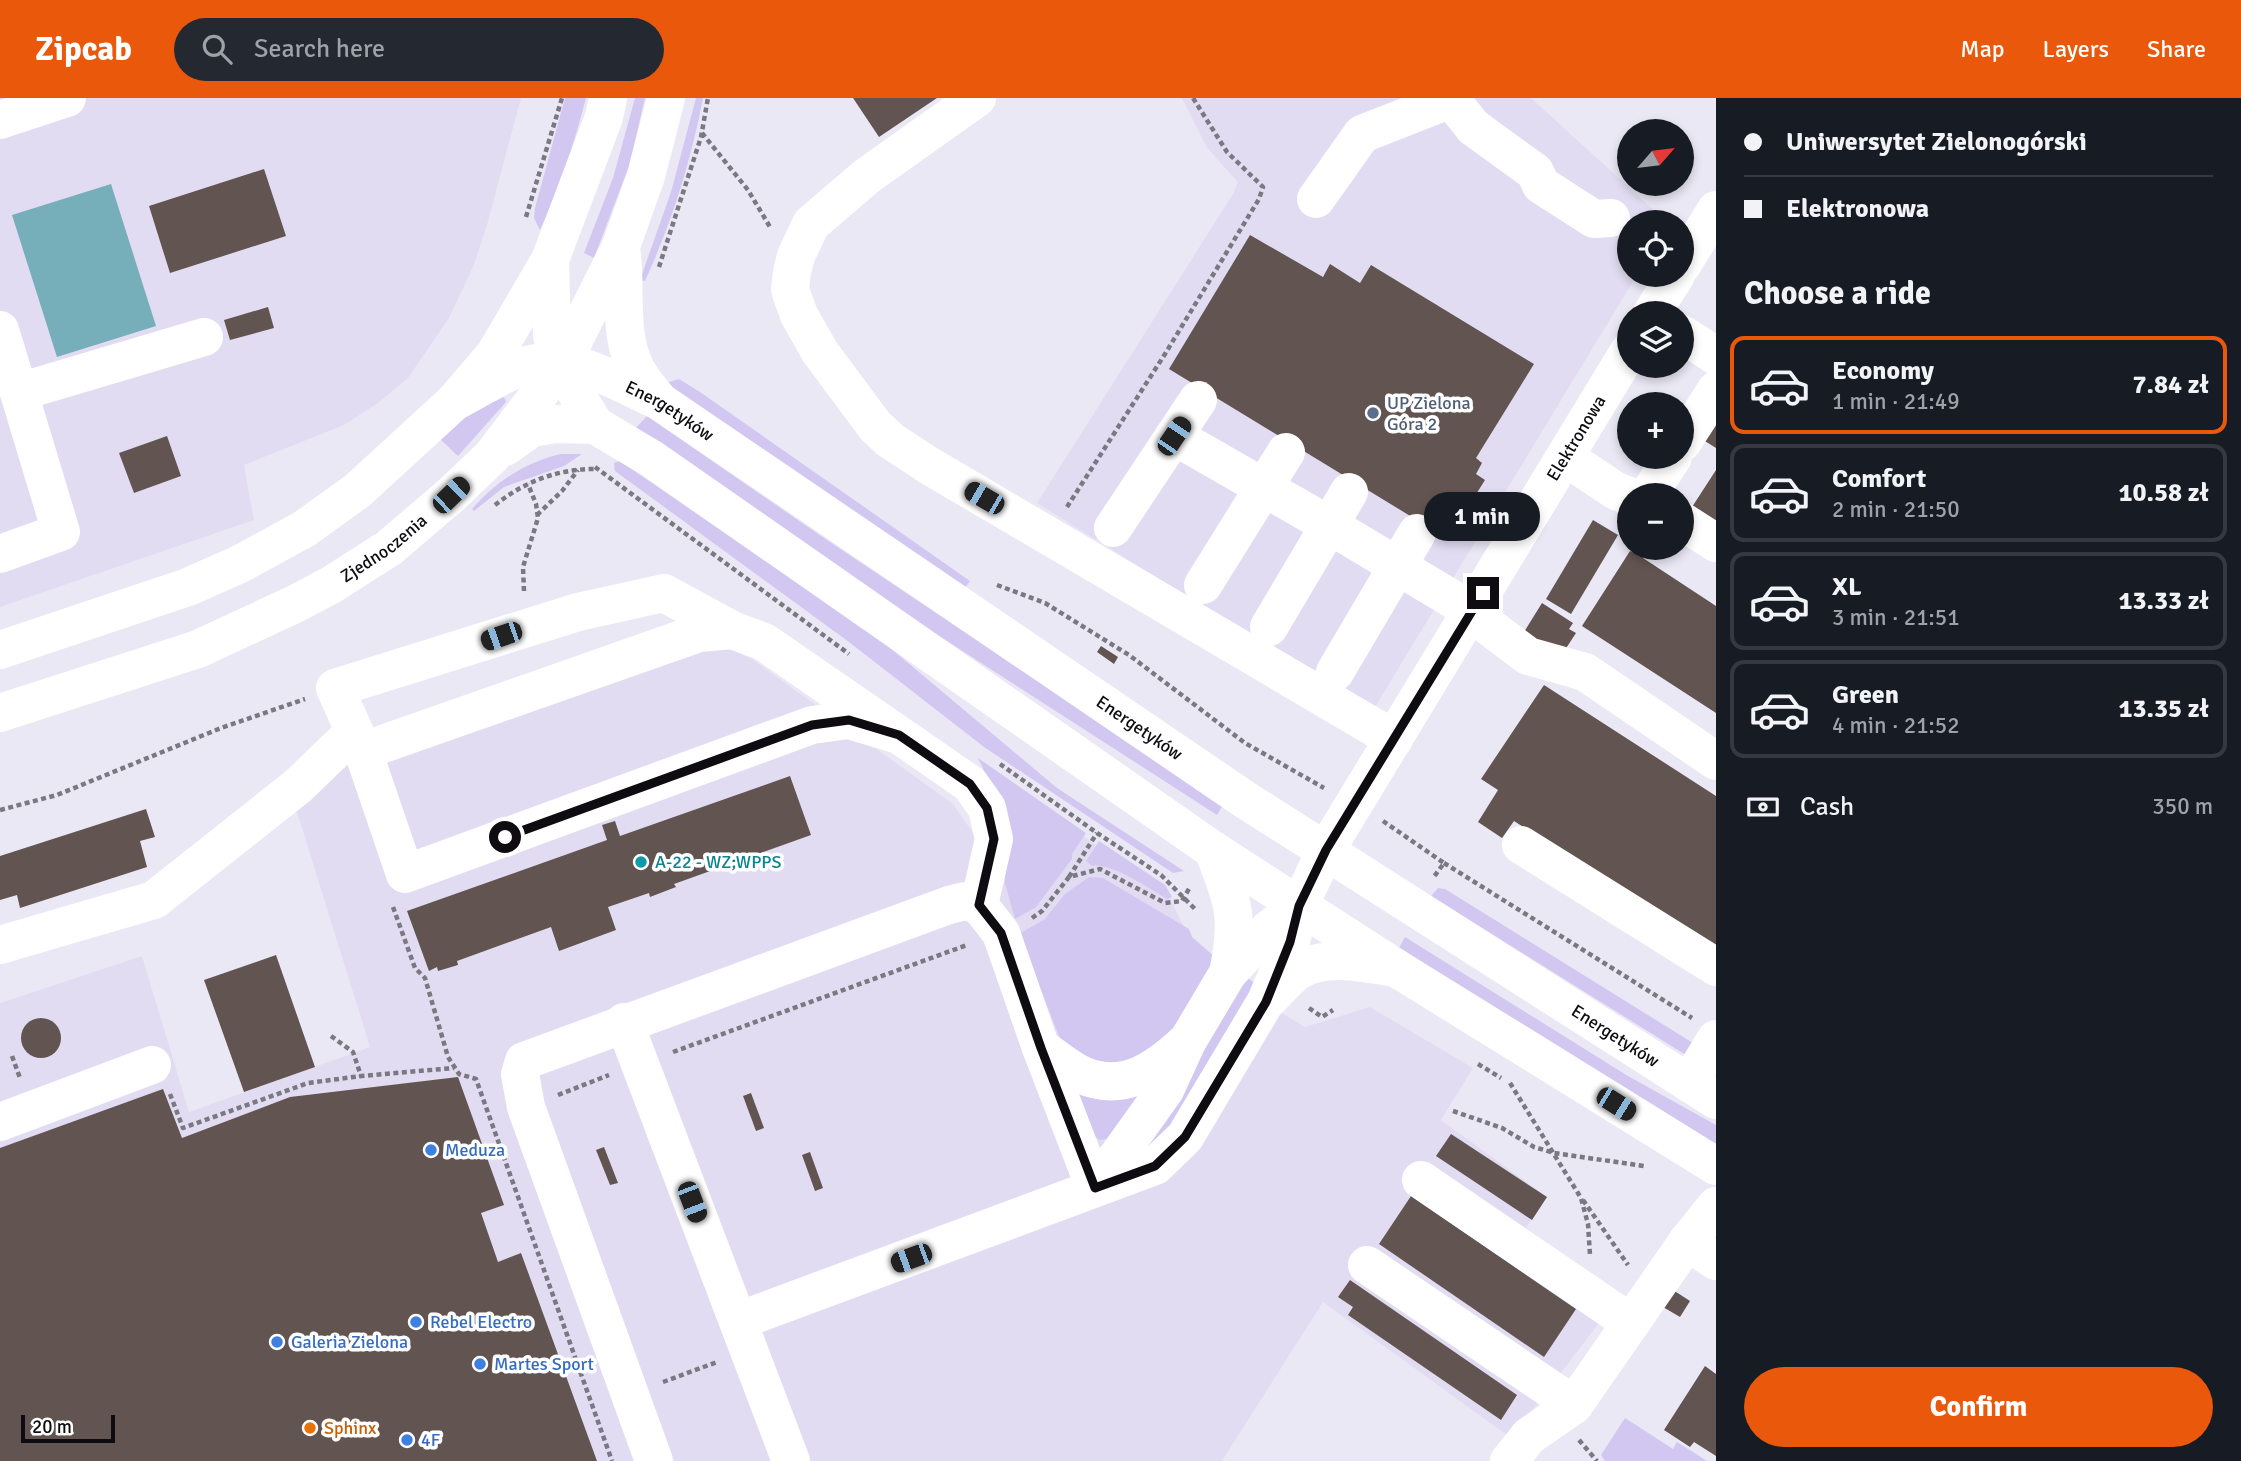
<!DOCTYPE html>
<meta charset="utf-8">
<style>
:root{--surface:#171b24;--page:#242831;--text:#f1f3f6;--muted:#9ea1a6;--line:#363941;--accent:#ea580c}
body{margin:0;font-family:Signika,sans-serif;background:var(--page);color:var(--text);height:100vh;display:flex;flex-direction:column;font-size:26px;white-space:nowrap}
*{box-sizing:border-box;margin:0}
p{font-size:23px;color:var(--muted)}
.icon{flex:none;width:38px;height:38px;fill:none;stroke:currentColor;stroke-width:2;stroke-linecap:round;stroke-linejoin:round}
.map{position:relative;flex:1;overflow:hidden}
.drawer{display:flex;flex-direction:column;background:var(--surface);width:525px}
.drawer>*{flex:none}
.top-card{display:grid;align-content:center;height:154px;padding:0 28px;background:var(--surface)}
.needle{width:46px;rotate:62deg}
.tools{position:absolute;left:1617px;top:21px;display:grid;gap:14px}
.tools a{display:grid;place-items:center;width:77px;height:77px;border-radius:50%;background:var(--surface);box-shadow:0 4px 10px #0003;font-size:35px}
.scale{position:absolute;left:21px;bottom:18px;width:94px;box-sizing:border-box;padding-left:7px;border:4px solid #0e0c11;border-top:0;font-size:19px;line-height:24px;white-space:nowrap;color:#0e0c11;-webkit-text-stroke:5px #fff;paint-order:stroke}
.end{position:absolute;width:32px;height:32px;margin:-16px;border:9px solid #0e0c11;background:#fff;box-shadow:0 0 0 4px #fff}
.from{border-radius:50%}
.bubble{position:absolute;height:49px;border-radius:24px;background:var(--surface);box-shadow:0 4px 10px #0003;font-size:23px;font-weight:800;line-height:49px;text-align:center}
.car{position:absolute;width:21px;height:42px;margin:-21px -10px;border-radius:9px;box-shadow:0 0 5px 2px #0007;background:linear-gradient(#222 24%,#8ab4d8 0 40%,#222 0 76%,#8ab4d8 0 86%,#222 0)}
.top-card b{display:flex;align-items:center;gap:24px;height:66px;font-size:26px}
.top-card b+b{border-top:2px solid var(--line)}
.top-card i{width:18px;height:18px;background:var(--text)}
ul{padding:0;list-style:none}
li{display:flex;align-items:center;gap:21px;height:98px;margin:0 14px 10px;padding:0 14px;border:4px solid var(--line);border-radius:14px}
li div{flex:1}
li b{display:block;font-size:26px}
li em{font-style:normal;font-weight:800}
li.selected{border-color:var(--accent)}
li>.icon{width:63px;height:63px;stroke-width:1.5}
h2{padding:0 28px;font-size:32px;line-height:84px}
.pay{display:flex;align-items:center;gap:18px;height:77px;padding:0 28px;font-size:26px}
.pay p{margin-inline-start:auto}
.primary-button{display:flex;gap:14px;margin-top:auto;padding:14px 28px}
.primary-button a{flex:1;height:80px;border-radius:42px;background:var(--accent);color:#fff;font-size:28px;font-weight:800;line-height:80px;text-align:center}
header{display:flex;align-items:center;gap:42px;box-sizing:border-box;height:98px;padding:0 35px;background:var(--accent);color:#fff}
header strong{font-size:33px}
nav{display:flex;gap:38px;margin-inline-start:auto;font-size:24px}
.search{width:490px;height:63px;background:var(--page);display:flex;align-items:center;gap:18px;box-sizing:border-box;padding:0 24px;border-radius:38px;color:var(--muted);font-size:26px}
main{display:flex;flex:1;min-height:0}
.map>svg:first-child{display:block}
.built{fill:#e2dcf2}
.green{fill:#d2c7f1}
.water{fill:#76aeb9}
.building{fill:#625451}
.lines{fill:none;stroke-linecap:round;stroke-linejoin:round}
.path{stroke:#7a7881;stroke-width:4.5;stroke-dasharray:5 3.5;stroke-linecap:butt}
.minor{stroke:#fff;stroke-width:38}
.major{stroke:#fff;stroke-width:38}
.route{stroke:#0e0c11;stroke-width:9}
.service-dot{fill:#5c6f8a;stroke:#fff;stroke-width:2.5}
.culture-dot{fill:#0f9aa8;stroke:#fff;stroke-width:2.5}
.shop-dot{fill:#3f7fe0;stroke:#fff;stroke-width:2.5}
.food-dot{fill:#e8710a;stroke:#fff;stroke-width:2.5}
.labels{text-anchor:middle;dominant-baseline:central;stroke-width:7;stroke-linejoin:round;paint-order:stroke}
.service-label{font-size:18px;fill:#4e5e75;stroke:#fff;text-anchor:start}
.street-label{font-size:18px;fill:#0e0c11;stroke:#fff}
.culture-label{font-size:18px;fill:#0d838f;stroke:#fff;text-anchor:start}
.shop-label{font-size:18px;fill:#366cbe;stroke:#fff;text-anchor:start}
.food-label{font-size:18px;fill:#c56008;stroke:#fff;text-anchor:start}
</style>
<header>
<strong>Zipcab</strong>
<div class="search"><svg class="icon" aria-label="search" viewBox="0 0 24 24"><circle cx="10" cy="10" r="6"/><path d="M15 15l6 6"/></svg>Search here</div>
<nav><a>Map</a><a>Layers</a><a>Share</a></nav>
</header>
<main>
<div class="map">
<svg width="1716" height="1363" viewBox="0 0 1716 1363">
<rect width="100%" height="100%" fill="#ebe8f6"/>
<g class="built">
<polygon points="0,0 521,0 487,127 474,167 449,220 408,280 378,305 344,327 244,367 254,422 0,509"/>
<polygon points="1182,0 1531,0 1667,124 1629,124 1629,177 1637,177 1372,614 1037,405 1233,96 1238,84 1207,50"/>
<polygon points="699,535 752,561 953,706 973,735 1043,711 1168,796 1202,867 1305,929 1370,909 1473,970 1441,1022 1547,1099 1523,1134 1619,1199 1511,1340 1323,1204 1222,1363 0,1363 0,905 142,858 189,1014 370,949 288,685"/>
</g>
<g class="green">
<path d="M 565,0 L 586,0 C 574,46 560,89 540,132 L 534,120 L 535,110 Z"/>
<polygon points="635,0 645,0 629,68 594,160 584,155 613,80"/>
<path d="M 696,0 L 703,0 C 691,63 672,124 645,183 L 640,182 L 671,94 Z"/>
<polygon points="679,281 700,294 970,483 962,494 666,285"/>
<polygon points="504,299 506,304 458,358 440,341 468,316"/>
<polygon points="647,318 824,440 1223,707 1217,717 851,481 634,332"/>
<path d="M 560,356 L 582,356 L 564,368 L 504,389 L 474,413 L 472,411 C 497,383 524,365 560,356 Z"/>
<polygon points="620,363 882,543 1057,690 1184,773 1173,775 984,649 849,544 615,373 614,365"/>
<polygon points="978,660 1086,735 1072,756 1072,761 1036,809 1015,821 1005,785 1005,738 985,675"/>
<path d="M 1099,743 L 1165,787 L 1172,799 L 1167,801 C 1150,791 1110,764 1092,768 L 1086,763 Z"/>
<polygon points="1089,779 1103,780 1189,831 1192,839 1216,860 1159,956 1109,971 1061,943 1019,836 1045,821 1065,796"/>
<polygon points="1438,790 1445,791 1693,945 1686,957 1431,798"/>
<polygon points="1405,839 1628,978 1716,1027 1716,1048 1399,850"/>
<polygon points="1245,878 1256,886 1178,1019 1151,1049 1140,1044"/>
<polygon points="1076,989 1145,994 1111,1040 1100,1042 1094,1038"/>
<polygon points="1625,1320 1673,1351 1677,1344 1707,1363 1605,1363 1601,1357"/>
</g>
<polygon class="water" points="111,86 156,228 57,259 12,117"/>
<g class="building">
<polygon points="853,0 937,0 879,39"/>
<polygon points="264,71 286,138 170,175 149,108"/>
<polygon points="1250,137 1323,179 1330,166 1360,185 1371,167 1534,266 1476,360 1482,365 1476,376 1485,382 1448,441 1169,271"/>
<polygon points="268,209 274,230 230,242 224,222"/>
<polygon points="1716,315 1716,350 1700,340"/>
<polygon points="167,338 181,378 134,395 119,355"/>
<polygon points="1716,372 1716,424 1692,409"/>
<polygon points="1593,422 1618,437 1571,516 1546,501"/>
<polygon points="1638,450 1646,456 1643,460 1716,508 1716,615 1582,528 1630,453 1635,455"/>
<polygon points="1542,505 1573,525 1569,531 1576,535 1561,558 1524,534"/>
<polygon points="1101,548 1118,559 1114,566 1097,554"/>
<polygon points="1544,587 1716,698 1716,853 1514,723 1502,740 1478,724 1498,692 1481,681"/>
<polygon points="790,678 811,737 674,786 676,789 650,799 649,795 608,809 616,832 559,853 551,829 457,863 458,867 438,873 437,869 429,873 407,813 607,742 602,727 615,723 620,738"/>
<polygon points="146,711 155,739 140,743 147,769 20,810 17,797 0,802 0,758"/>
<polygon points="276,857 315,969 244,994 204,882"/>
<circle cx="41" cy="940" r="20"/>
<polygon points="458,979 504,1107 481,1115 498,1164 521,1155 597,1363 0,1363 0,1050 163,991 182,1040 290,999"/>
<polygon points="751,995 764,1030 756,1033 743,998"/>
<polygon points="1451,1036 1547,1099 1532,1122 1436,1058"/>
<polygon points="604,1049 618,1085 610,1087 596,1052"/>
<polygon points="810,1054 823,1090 815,1093 802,1057"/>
<polygon points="1411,1098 1576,1211 1544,1259 1379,1146"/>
<polygon points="1350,1182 1517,1297 1501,1322 1348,1217 1353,1209 1338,1199"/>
<polygon points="1673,1192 1690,1203 1680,1219 1663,1209"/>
<polygon points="1705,1268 1716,1276 1716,1358 1694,1344 1690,1349 1664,1332"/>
</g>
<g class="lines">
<g class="path">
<polyline points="702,35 748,92 770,129"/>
<polyline points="526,119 562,0"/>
<polyline points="659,169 701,39 708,0"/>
<polyline points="595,369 849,556"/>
<path d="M 495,407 C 524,384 557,371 594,371"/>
<polyline points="1067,409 1165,256 1259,101 1263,89 1227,54 1193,0"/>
<polyline points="537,417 562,393 578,372"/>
<polyline points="997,487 1045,505 1129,557 1245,645 1324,690"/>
<polyline points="524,493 523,469 538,420 536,406 528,386"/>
<polyline points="1000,666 1097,735 1161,777 1195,811"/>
<polyline points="0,712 57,697 221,630 305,601"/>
<polyline points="1383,723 1444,765 1433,780"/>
<polyline points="1444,765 1692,920"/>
<polyline points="1069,779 1097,735"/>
<polyline points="393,809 415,870 425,880 448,959 459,976 476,981 612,1363"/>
<polyline points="1032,820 1042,813 1069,779 1100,771 1165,805 1182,803 1190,789"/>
<polyline points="1309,910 1322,919 1333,912"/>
<polyline points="331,938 353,954 361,978 454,970"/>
<polyline points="673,954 967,847"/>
<polyline points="12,958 20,980"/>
<polyline points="1478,966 1501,980"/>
<polyline points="1510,985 1581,1100 1588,1126 1590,1157"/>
<polyline points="170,996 183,1030 308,985 361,978"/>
<polyline points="558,997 609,977"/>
<polyline points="1453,1013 1502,1030 1534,1049 1554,1055 1644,1068"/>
<polyline points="1583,1102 1628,1167"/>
<polyline points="663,1284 717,1264"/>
<polyline points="1579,1342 1597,1363"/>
</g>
<g class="minor">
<polyline points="977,0 867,78 811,126 796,158 792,174 790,192 799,217 820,254 875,328 890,342 928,367 1394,641"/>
<polyline points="1450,0 1473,29 1535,74 1541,87 1594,121 1611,120"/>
<polyline points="0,22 67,0"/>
<polyline points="1316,101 1362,36 1451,1"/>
<polyline points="1682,167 1716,112"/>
<polyline points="1652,215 1676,177"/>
<polyline points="0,232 61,434 0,456"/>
<polyline points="1682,236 1716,258"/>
<polyline points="19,294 204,239"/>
<polyline points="1174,338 1329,427 1454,502 1528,558 1585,574 1716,663"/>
<polyline points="1682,345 1716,292"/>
<polyline points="1565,359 1616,393 1629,398"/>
<polyline points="1648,397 1673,359"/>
<polyline points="1682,423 1716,445"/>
<polyline points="1113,430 1198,302"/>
<polyline points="1203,487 1286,354"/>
<polyline points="1269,529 1349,394"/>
<polyline points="1335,574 1417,435"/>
<polyline points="899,637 764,544 732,532 699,535 363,653 405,776 812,627 849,622 899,637 970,686 987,710 994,741 979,807 1001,835 1041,950 1095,1090"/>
<polyline points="363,653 335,590 578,514 664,495 732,532"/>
<polyline points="1521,747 1716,869"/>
<path d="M 1213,752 C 1233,804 1240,818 1228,875"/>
<polyline points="0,847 154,802 298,688 354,634"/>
<path d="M 1270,900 C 1279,891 1288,880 1298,873 C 1326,855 1366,866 1396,870"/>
<polyline points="624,924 791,1363"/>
<path d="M 1041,950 C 1054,958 1068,971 1082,977 C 1123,995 1156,972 1185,945"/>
<polyline points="1689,985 1716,941"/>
<polyline points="0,1024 152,967"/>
<polyline points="1421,1082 1631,1225"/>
<polyline points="1095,1090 1165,992 1187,944 1228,875 1269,831 1299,808"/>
<polyline points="1687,1144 1716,1163"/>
<polyline points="1367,1167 1574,1307 1687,1144 1716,1108"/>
<path id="s1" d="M 738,1223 L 1155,1068 L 1185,1039 L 1266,903 L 1291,844 L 1299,808 L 1326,752 L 1629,253"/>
<polyline points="654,1363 526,1009 520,976 524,963 949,807 965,803 979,807"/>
<polyline points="1509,1363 1529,1338 1574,1307"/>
</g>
<g class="major">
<path d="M 621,150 C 628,192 615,243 642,281 C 647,289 654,295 659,303"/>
<polyline points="550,162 552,238 562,266 582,306 595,327 652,361 1213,752 1396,870 1716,1068"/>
<path id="s2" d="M 454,304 C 476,293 498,278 521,269 C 569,251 617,285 659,303 L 1244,701 L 1716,1002"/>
<polyline points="505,349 532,330 555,326 595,327"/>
<polyline points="0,552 188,489 240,466 304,431 357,393 454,304 495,256 550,162 604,19 608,0"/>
<path id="s3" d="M 0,615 L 198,551 L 295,506 L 331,487 L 389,450 L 451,397 L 492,358 L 562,266 L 621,148 L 646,78 L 666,0"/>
</g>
</g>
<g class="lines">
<polyline class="route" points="505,739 812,627 849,622 899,637 970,686 987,710 994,741 979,807 1001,835 1041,950 1095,1090 1155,1068 1185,1039 1266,904 1290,844 1299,808 1326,752 1483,495"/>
</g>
<circle class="service-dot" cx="1373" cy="315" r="7"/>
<circle class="culture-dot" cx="641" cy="764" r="7"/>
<g class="shop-dot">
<circle cx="431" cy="1052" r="7"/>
<circle cx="416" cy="1224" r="7"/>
<circle cx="277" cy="1244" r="7"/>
<circle cx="480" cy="1266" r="7"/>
<circle cx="407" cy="1342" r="7"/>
</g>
<circle class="food-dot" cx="310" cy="1330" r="7"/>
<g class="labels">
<g class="service-label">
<text x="1387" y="305">UP Zielona<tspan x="1387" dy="21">Góra 2</tspan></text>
</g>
<g class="street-label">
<text stroke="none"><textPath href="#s2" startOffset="236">Energetyków</textPath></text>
<text stroke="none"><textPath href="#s1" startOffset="1290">Elektronowa</textPath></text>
<text stroke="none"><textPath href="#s3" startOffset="420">Zjednoczenia</textPath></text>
<text stroke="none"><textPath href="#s2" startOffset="803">Energetyków</textPath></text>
<text stroke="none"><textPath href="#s2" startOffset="1370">Energetyków</textPath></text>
</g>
<g class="culture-label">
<text x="655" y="764">A-22 - WZ;WPPS</text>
</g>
<g class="shop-label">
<text x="445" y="1052">Meduza</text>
<text x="430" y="1224">Rebel Electro</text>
<text x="291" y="1244">Galeria Zielona</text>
<text x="494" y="1266">Martes Sport</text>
<text x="421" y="1342">4F</text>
</g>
<g class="food-label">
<text x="324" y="1330">Sphinx</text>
</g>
</g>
</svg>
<div class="tools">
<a><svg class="needle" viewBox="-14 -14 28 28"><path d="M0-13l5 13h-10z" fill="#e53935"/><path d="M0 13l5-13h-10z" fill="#9ea1a6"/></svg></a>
<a><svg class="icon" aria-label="locate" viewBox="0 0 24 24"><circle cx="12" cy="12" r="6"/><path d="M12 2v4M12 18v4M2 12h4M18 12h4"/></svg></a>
<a><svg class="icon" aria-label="layers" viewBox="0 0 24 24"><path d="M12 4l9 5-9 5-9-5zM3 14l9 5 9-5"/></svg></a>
<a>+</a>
<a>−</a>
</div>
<div class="scale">20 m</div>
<i class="end from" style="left:505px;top:739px"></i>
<i class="end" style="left:1483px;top:495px"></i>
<div class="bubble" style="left:1424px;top:394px;width:116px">1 min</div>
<i class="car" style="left:1174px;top:338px;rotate:34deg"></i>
<i class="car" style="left:451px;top:397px;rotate:46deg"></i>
<i class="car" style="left:984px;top:400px;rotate:300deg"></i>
<i class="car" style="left:501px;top:538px;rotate:251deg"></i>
<i class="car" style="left:1616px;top:1006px;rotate:122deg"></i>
<i class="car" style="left:692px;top:1104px;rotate:159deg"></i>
<i class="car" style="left:911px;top:1160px;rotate:250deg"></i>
</div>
<section class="drawer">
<div class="top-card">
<b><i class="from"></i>Uniwersytet Zielonogórski</b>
<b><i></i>Elektronowa</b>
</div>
<h2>Choose a ride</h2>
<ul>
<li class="selected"><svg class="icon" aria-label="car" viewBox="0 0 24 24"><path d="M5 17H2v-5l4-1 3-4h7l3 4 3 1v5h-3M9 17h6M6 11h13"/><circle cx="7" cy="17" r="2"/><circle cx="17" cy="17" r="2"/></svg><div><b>Economy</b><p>1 min · 21:49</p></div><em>7.84 zł</em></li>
<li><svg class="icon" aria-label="car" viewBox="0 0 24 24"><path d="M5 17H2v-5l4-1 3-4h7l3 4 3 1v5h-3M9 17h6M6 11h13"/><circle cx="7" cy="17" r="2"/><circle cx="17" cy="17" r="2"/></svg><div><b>Comfort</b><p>2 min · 21:50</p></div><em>10.58 zł</em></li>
<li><svg class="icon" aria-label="car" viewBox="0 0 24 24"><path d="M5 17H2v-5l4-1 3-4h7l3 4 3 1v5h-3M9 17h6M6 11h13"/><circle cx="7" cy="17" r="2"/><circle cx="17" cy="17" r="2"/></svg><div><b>XL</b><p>3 min · 21:51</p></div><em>13.33 zł</em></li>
<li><svg class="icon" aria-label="car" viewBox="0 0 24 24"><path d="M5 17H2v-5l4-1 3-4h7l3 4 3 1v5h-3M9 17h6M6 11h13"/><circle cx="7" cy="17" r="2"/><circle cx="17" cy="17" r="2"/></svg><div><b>Green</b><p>4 min · 21:52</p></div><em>13.35 zł</em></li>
</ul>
<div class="pay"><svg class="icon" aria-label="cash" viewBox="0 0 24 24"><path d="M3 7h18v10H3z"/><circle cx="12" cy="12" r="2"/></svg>Cash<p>350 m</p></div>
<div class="primary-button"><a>Confirm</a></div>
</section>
</main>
